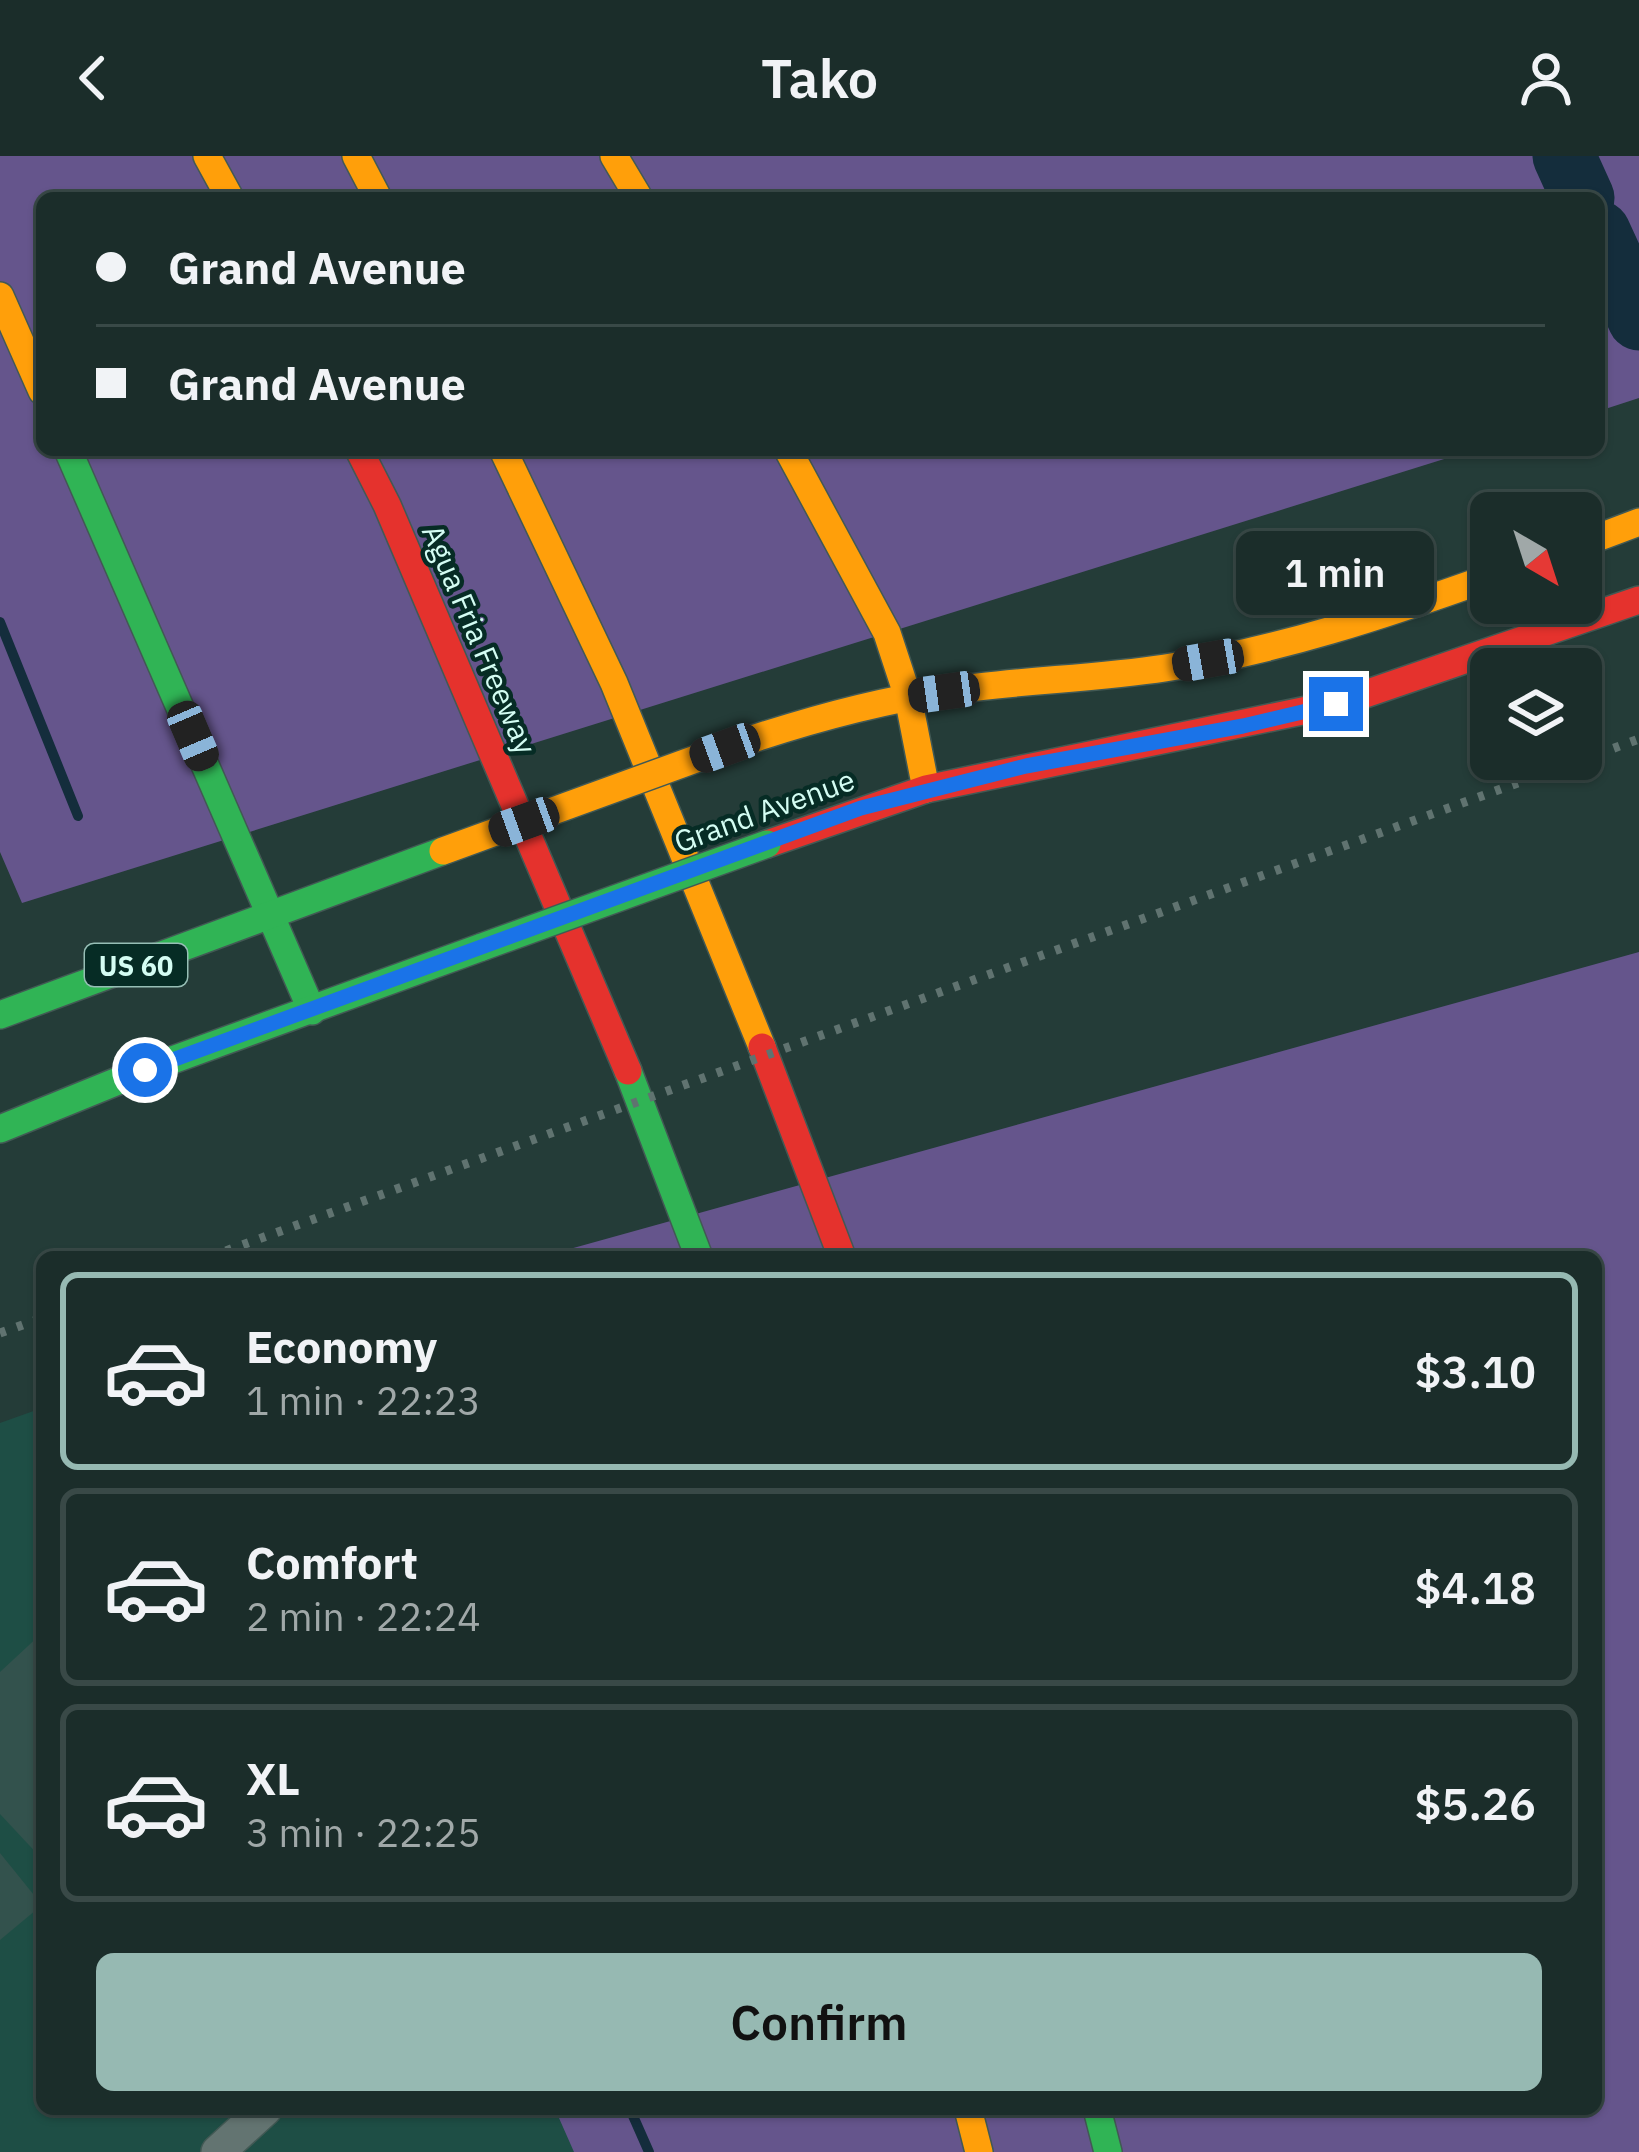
<!DOCTYPE html>
<meta charset="utf-8">
<style>
:root{--surface:#1b2d2a;--page:#243532;--text:#f1f3f6;--muted:#a0a8a8;--line:#394947;--accent:#96b9b2}
body{margin:0;font-family:"IBM Plex Sans",sans-serif;background:var(--page);color:var(--text);height:100vh;display:flex;flex-direction:column;font-size:45px;white-space:nowrap}
*{box-sizing:border-box;margin:0}
p{font-size:39px;color:var(--muted)}
.icon{flex:none;width:66px;height:66px;fill:none;stroke:currentColor;stroke-width:2;stroke-linecap:round;stroke-linejoin:round}
.map{position:relative;flex:1;overflow:hidden}
.side{position:absolute;left:36px;top:1095px;width:1566px;height:864px;display:flex;flex-direction:column;background:var(--surface);border-radius:18px;box-shadow:0 3px 9px #0004,0 0 0 3px var(--line)}
.side>*{flex:none}
.hud{position:absolute;left:36px;top:36px;width:1569px;height:264px;border-radius:18px;box-shadow:0 3px 9px #0004,0 0 0 3px var(--line);display:grid;align-content:center;height:264px;padding:0 60px;background:var(--surface)}
.needle{width:78px;rotate:141deg}
.tools{position:absolute;left:1470px;top:336px;display:grid;gap:24px}
.tools a{display:grid;place-items:center;width:132px;height:132px;border-radius:18px;background:var(--surface);box-shadow:0 3px 9px #0004,0 0 0 3px var(--line);font-size:60px}
.end{position:absolute;width:54px;height:54px;margin:-27px;border:15px solid #1a73e8;background:#fff;box-shadow:0 0 0 6px #fff}
.from{border-radius:50%}
.bubble{position:absolute;height:84px;border-radius:18px;background:var(--surface);box-shadow:0 3px 9px #0004,0 0 0 3px var(--line);font-size:39px;font-weight:600;line-height:84px;text-align:center}
.car{position:absolute;width:36px;height:72px;margin:-36px -18px;border-radius:15px;box-shadow:0 0 9px 3px #0007;background:linear-gradient(#222 24%,#8ab4d8 0 40%,#222 0 76%,#8ab4d8 0 86%,#222 0)}
.hud b{display:flex;align-items:center;gap:42px;height:114px;font-size:45px}
.hud b+b{border-top:3px solid var(--line)}
.hud i{width:30px;height:30px;background:var(--text)}
ul{padding:21px 0 0;list-style:none}
li{display:flex;align-items:center;gap:36px;height:198px;margin:0 24px 18px;padding:0 36px;border:6px solid var(--line);border-radius:18px}
li div{flex:1}
li b{display:block;font-size:45px}
li em{font-style:normal;font-weight:600}
li.selected{border-color:var(--accent)}
li>.icon{width:108px;height:108px;stroke-width:1.5}
.button{display:flex;gap:24px;margin-top:auto;padding:24px 60px}
.button a{flex:1;height:138px;border-radius:18px;background:var(--accent);color:#111;font-size:48px;font-weight:600;line-height:138px;text-align:center}
header{display:flex;justify-content:space-between;align-items:center;height:156px;padding:0 60px;background:var(--surface);font-size:54px;font-weight:600}
.map>svg:first-child{display:block}
.built{fill:#1e4e45}
.green{fill:#65558c}
.lines{fill:none;stroke-linecap:round;stroke-linejoin:round}
.stream{stroke:#142d3c;stroke-width:10}
.river{stroke:#142d3c;stroke-width:63}
.building{fill:#33524d}
.street-casing{stroke:#425954;stroke-width:36}
.fast-casing{stroke:#425954;stroke-width:30}
.slow-casing{stroke:#425954;stroke-width:30}
.jam-casing{stroke:#425954;stroke-width:30}
.street{stroke:#637471;stroke-width:33}
.fast{stroke:#30b455;stroke-width:27}
.slow{stroke:#ff9f0a;stroke-width:27}
.jam{stroke:#e5322d;stroke-width:27}
.rail{stroke:#607370;stroke-width:9;stroke-dasharray:6 12;stroke-linecap:butt}
.fast-bridge-casing{stroke:#425954;stroke-width:30;stroke-linecap:butt}
.slow-bridge-casing{stroke:#425954;stroke-width:30;stroke-linecap:butt}
.fast-bridge{stroke:#30b455;stroke-width:27}
.slow-bridge{stroke:#ff9f0a;stroke-width:27}
.route{stroke:#1a73e8;stroke-width:15}
.labels{text-anchor:middle;dominant-baseline:central;stroke-width:9;stroke-linejoin:round;paint-order:stroke}
.shield{fill:#062c25;stroke:#96beb5;stroke-width:3}
.shield-label{font-size:27px;font-weight:bold;fill:#d4fdf3}
.street-label{font-size:30px;fill:#d4fdf3;stroke:#062c25}
</style>
<header><svg class="icon" aria-label="back" viewBox="0 0 24 24"><path d="M15 5l-7 7 7 7"/></svg>Tako<svg class="icon" aria-label="person" viewBox="0 0 24 24"><circle cx="12" cy="8" r="4"/><path d="M4 21q1-7 8-7t8 7"/></svg></header>
<div class="map">
<svg width="1639" height="1996" viewBox="0 0 1639 1996">
<rect width="100%" height="100%" fill="#243c38"/>
<polygon class="built" points="42,1252 42,1953 557,1953 575,1996 0,1996 0,1267"/>
<g class="green">
<polygon points="0,0 1639,0 1639,242 1599,255 1599,42 42,42 42,294 1473,294 22,747 0,696"/>
<polygon points="1639,796 1639,1996 574,1996 555,1953 1596,1953 1596,1101 541,1101"/>
</g>
<g class="lines">
<g class="stream">
<polyline points="0,466 78,660"/>
<polyline points="630,1953 649,1996"/>
</g>
<g class="river">
<polyline points="1564,0 1583,42"/>
<polyline points="1599,76 1639,163"/>
</g>
</g>
<g class="building">
<polygon points="42,1477 42,1703 0,1658 0,1516"/>
<polygon points="0,1697 42,1749 0,1784"/>
</g>
<g class="lines">
<g class="street-casing">
<polyline id="street" points="218,1996 265,1953"/>
</g>
<g class="fast-casing">
<g id="fast">
<polyline points="68,294 312,855"/>
<polyline points="0,859 443,695"/>
<polyline points="628,915 699,1101"/>
<polyline points="0,973 145,914 482,791"/>
<polyline points="1097,1953 1108,1996"/>
</g>
</g>
<g class="slow-casing">
<g id="slow">
<polyline points="207,0 230,42"/>
<polyline points="356,0 378,42"/>
<polyline points="614,0 639,42"/>
<polyline points="0,140 42,235"/>
<polyline points="503,294 614,527 762,891"/>
<polyline points="788,294 887,477 908,541 926,633"/>
<polyline points="1581,388 1639,366"/>
<path d="M 726,592 C 798,567 871,546 947,535 C 1020,524 1093,523 1165,512 C 1277,495 1385,459 1491,421"/>
<polyline points="968,1953 979,1996"/>
</g>
</g>
<g class="jam-casing">
<g id="jam">
<polyline points="359,294 387,349 628,915"/>
<polyline points="767,688 926,633 1336,548 1639,444"/>
<polyline points="762,891 842,1101"/>
</g>
</g>
<use href="#street" class="street"/>
<use href="#fast" class="fast"/>
<use href="#slow" class="slow"/>
<use href="#jam" class="jam"/>
<g class="rail">
<polyline points="209,1101 1639,583"/>
<polyline points="0,1177 42,1162"/>
</g>
<g class="fast-bridge-casing">
<polyline id="fast-bridge" points="482,791 767,688"/>
</g>
<g class="slow-bridge-casing">
<polyline id="slow-bridge" points="443,695 726,592"/>
</g>
<use href="#fast-bridge" class="fast-bridge"/>
<use href="#slow-bridge" class="slow-bridge"/>
</g>
<g class="lines">
<polyline class="route" points="145,914 861,652 1026,610 1243,570 1336,548"/>
</g>
<g class="labels">
<rect class="shield" x="85" y="788" width="102" height="42" rx="9"/>
<g class="shield-label">
<text x="136" y="809">US 60</text>
</g>
<g class="street-label">
<text transform="translate(480 483) rotate(67)">Agua Fria Freeway</text>
<text transform="translate(764 654) rotate(-20)">Grand Avenue</text>
</g>
</g>
</svg>
<div class="tools">
<a><svg class="needle" viewBox="-14 -14 28 28"><path d="M0-13l5 13h-10z" fill="#e53935"/><path d="M0 13l5-13h-10z" fill="#a0a8a8"/></svg></a>
<a><svg class="icon" aria-label="layers" viewBox="0 0 24 24"><path d="M12 4l9 5-9 5-9-5zM3 14l9 5 9-5"/></svg></a>
</div>
<i class="end from" style="left:145px;top:914px"></i>
<i class="end" style="left:1336px;top:548px"></i>
<div class="bubble" style="left:1236px;top:375px;width:198px">1 min</div>
<i class="car" style="left:1208px;top:504px;rotate:260deg"></i>
<i class="car" style="left:944px;top:536px;rotate:262deg"></i>
<i class="car" style="left:193px;top:580px;rotate:157deg"></i>
<i class="car" style="left:725px;top:592px;rotate:250deg"></i>
<i class="car" style="left:524px;top:666px;rotate:250deg"></i>
<div class="hud">
<b><i class="from"></i>Grand Avenue</b>
<b><i></i>Grand Avenue</b>
</div>
<section class="side">
<ul>
<li class="selected"><svg class="icon" aria-label="car" viewBox="0 0 24 24"><path d="M5 17H2v-5l4-1 3-4h7l3 4 3 1v5h-3M9 17h6M6 11h13"/><circle cx="7" cy="17" r="2"/><circle cx="17" cy="17" r="2"/></svg><div><b>Economy</b><p>1 min · 22:23</p></div><em>$3.10</em></li>
<li><svg class="icon" aria-label="car" viewBox="0 0 24 24"><path d="M5 17H2v-5l4-1 3-4h7l3 4 3 1v5h-3M9 17h6M6 11h13"/><circle cx="7" cy="17" r="2"/><circle cx="17" cy="17" r="2"/></svg><div><b>Comfort</b><p>2 min · 22:24</p></div><em>$4.18</em></li>
<li><svg class="icon" aria-label="car" viewBox="0 0 24 24"><path d="M5 17H2v-5l4-1 3-4h7l3 4 3 1v5h-3M9 17h6M6 11h13"/><circle cx="7" cy="17" r="2"/><circle cx="17" cy="17" r="2"/></svg><div><b>XL</b><p>3 min · 22:25</p></div><em>$5.26</em></li>
</ul>
<div class="button"><a>Confirm</a></div>
</section>
</div>
